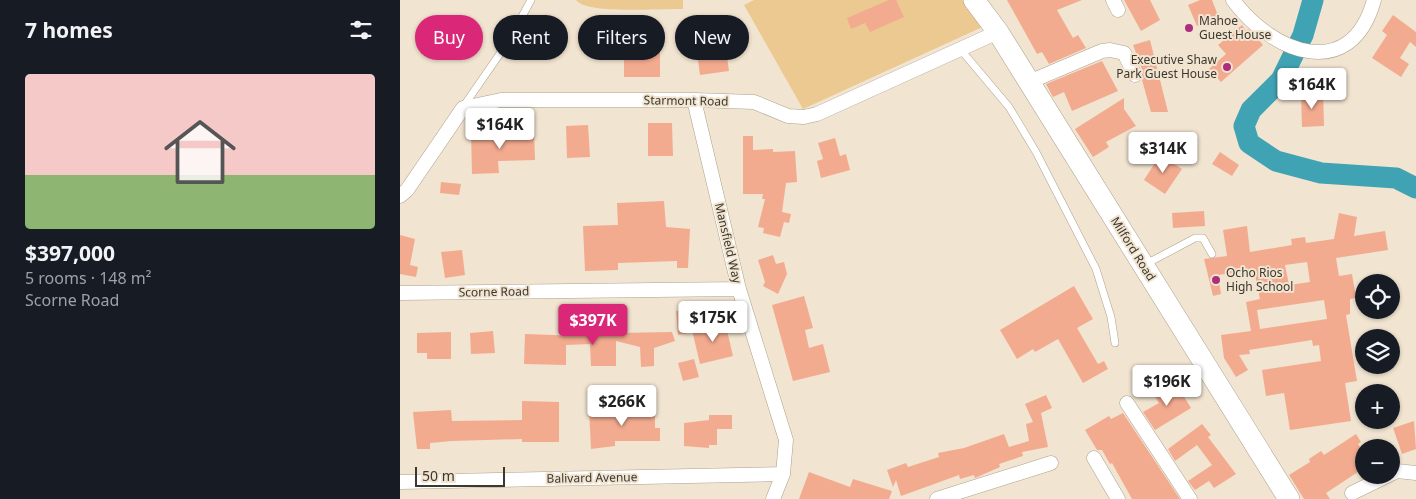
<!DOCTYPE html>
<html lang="en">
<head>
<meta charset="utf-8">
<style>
  :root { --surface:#171b24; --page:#20242c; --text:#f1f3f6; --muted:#9ea1a6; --accent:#db2777 }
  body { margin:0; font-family:"Noto Sans",sans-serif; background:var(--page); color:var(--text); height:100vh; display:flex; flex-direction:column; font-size:19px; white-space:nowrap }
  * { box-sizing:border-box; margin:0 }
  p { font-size:16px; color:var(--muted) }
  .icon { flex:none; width:28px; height:28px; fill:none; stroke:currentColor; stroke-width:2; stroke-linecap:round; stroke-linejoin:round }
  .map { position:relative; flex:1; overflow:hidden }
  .side { display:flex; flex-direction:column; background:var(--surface); width:400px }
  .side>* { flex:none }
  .top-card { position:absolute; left:15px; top:15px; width:475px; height:45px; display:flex; gap:10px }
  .buttons { position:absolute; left:955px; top:274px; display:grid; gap:10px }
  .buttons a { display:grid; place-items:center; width:45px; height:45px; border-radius:50%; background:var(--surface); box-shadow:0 1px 4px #0004; font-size:25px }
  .scale { position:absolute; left:15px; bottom:12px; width:90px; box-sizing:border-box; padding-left:5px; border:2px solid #3c372f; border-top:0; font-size:14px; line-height:18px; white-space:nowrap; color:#3c372f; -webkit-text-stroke:4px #f1e4d0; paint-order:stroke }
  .price { position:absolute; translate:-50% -42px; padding:0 11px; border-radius:5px; background:#fff; color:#222; font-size:16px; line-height:32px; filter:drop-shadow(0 1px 2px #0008) }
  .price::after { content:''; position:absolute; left:50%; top:30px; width:15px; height:11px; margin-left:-8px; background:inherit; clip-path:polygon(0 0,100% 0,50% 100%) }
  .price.active { background:var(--accent); color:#fff }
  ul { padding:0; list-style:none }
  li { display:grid; align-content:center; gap:10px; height:265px; padding:0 25px }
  li span { display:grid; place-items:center; height:155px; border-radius:5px; color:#555 }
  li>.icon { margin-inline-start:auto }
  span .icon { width:90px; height:90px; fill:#fffc; stroke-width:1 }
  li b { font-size:21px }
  h2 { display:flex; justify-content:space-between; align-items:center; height:60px; padding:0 25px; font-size:21px }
  .pill { padding:0 18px; border-radius:22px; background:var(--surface); box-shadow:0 1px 4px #0004; font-size:18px; line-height:45px }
  .pill.active { background:var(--accent); color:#fff }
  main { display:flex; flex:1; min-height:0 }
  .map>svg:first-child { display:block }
  .green { fill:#ebc991 }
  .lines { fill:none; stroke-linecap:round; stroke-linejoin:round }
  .river { stroke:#40a3b4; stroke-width:21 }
  .building { fill:#f3ab90; fill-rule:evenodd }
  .lane-casing { stroke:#aca18e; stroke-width:8 }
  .street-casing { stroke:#aca18e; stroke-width:15 }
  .primary-casing { stroke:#aca18e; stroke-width:22 }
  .lane { stroke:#fff; stroke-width:7 }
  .street { stroke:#fff; stroke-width:14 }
  .primary { stroke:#fff; stroke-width:21 }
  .poi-dot { fill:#ad2e7d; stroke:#f1e4d0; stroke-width:2 }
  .labels { text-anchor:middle; stroke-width:4; stroke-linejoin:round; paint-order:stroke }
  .poi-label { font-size:12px; fill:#3c372f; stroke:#f1e4d0; text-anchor:start }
  .street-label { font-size:12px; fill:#3c372f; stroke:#f1e4d0 }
</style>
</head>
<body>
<main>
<section class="side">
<h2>7 homes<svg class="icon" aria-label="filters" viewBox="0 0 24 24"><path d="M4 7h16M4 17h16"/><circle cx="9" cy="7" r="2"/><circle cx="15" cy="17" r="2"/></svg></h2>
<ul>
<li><span style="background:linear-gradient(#f6c9c9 65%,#8fb573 0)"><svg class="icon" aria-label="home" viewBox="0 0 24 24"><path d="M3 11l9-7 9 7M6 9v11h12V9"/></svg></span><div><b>$397,000</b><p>5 rooms · 148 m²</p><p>Scorne Road</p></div></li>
</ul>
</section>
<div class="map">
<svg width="1016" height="499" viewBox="0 0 1016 499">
  <rect width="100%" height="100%" fill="#f1e4d0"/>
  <!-- green -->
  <path class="green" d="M176 0H283V9C262 8 187 15 176 0Z
    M354 0H575L589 24 403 109 344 5Z"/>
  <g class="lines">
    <!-- river -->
    <path class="river" d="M913 0 903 35 881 80 851 110 844 126 849 143 876 161 921 173 996 178 1016 188"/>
  </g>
  <!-- building -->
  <path class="building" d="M489 0H496L504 17 470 32 465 23 451 29 447 18Z
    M607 0H682L657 10 673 38 678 35 686 48 649 64 642 52 637 54Z
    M724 0H750L760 20 741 31Z
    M800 0H812L819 18 797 26 788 5Z
    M993 15 1016 32V47L1010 42 1000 58 1009 64 1001 77 972 58 987 35 982 31Z
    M305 20 306 29 323 27 329 71 300 75 293 22Z
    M842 25 846 31 848 29 853 33 863 45 821 82 809 69 826 54 818 45Z
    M260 35V77H224V36Z
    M750 40 768 112H751L742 80 743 72 733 45Z
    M702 61 718 91 672 111 664 92 653 97 646 84Z
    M923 93 924 126 902 127 901 94Z
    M724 98V109L736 126 706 142 709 147 693 157 675 129Z
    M248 123H272L273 156H248Z
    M188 125 190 157 167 158 166 126Z
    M71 132H134L135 160 98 161 99 173 72 174Z
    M343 136H353V150L373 149V152L395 151 397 182 386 183 382 212 391 214 389 223 384 222 380 237 363 233 364 228 358 227 365 199H362L363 194H343Z
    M435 138 440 156 446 154 450 170 421 178 417 161 423 159 418 143Z
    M820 152 839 165 832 176 812 164Z
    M760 155 782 169 765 194 744 180Z
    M41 182 61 184 59 195 40 193Z
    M264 201 266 227 290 229 288 268H277V261L218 263V270L185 271 183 226 218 225 217 203Z
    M804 211 805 226 773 228 772 213Z
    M939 213 957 217 954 236 985 231 988 250 936 258 939 276 952 274 956 298 950 299V314L946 315 957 381 945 383 951 421 890 430 884 393 866 396 862 370 921 361 919 345 913 346 912 340 849 350 850 354 839 355 848 370 836 377 824 358 821 335 851 331 846 302 860 299 854 270 818 275 821 294 813 296 804 259 827 256 823 230 847 226 850 252 892 245 891 239 905 237 906 243 934 239ZM907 262 910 282 889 285 885 265ZM924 300 927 319 860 329 857 310Z
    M0 235 15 239 10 265 18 267 16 277 0 274Z
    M62 250 65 275 45 278 41 252Z
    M373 255 376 264 384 262 387 274 378 294 363 286 365 282 358 260Z
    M674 286 693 319 677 328 698 364 704 361 708 369 683 383 658 339 635 352 633 349 617 359 600 330Z
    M404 296 413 328 405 330 409 348 423 344 430 372 393 381 372 305Z
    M276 311H286L288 333 278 335Z
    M325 322 333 356 300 364 292 330Z
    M181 325H216V333L272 332 275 341 254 348V366L241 367 240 347 216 341V366H191L190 344 166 345V365L124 364 125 334 181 336Z
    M93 331 95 353 71 354 70 333Z
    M51 332V359H27V353H17V333Z
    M294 359 299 377 283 381 278 363Z
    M763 387 767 393 778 387 791 408 755 430 743 412 759 403 753 394Z
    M646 395 652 408 641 413 648 447 622 452 623 456 599 464 600 467 575 478 574 475 560 479 559 475 501 496 496 480 493 487 487 470 506 463 508 467 539 457 538 453 564 448 604 434 609 447 629 441 626 424 633 422 625 404Z
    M122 401 159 402V442H122V439L52 441 30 443V449H17L13 412 51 410 52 421 122 420Z
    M231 409H255V428H260V441H215V446L191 449 189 410Z
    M723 413 780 499H732L712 463 710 464 702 450H697L685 430 709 416 711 419Z
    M309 415H332V429H317V445H309V448L284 446V423L309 420Z
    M1014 421 1016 449 1002 454 993 428Z
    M802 424 811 435 808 437 836 474 814 488 809 481 795 490 788 481 812 465 797 445 775 461 768 449Z
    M956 434 961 442 958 444 964 453V468L926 493 930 499H904L889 475 910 462 909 459 921 451 924 455Z
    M409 472 450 487 453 479 492 491 489 499H399Z"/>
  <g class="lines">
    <defs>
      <path id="lane" d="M561 50 609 107 636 152 696 269 711 317 715 343
        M63 107 108 42 131 0
        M746 264 795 238H803L812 254"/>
      <path id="street" d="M713 0 718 10
        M833 0C872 53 951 84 974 0
        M629 82 702 51 710 50 724 53 735 75
        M294 100 339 289 386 440 383 474 373 499
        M0 196 7 190 63 108 101 100H294L354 102 388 116 404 117 417 114 598 32
        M0 293 339 289
        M727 403 790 499
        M694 458 718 499
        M991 474 997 471 1016 473
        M0 482 383 474
        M952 493 989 475
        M537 499 651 463"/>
      <path id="primary" d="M574 0 598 32 889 499"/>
    </defs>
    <!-- lane casing -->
    <use href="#lane" class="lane-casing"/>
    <!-- street casing -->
    <use href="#street" class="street-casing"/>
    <!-- primary casing -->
    <use href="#primary" class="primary-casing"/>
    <!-- lane -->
    <use href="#lane" class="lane"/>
    <!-- street -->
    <use href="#street" class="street"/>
    <!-- primary -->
    <use href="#primary" class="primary"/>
  </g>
  <!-- markers -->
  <g class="poi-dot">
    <circle cx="789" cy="28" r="5"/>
    <circle cx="827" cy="67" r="5"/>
    <circle cx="816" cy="280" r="5"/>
  </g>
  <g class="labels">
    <!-- poi labels -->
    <g class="poi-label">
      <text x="799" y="25">Mahoe<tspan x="799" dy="14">Guest House</tspan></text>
      <text x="817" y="64" text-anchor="end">Executive Shaw<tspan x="817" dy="14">Park Guest House</tspan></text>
      <text x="826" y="277">Ocho Rios<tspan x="826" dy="14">High School</tspan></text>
    </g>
    <!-- street labels -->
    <g class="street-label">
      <text transform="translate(286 101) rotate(1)" y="4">Starmont Road</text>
      <text transform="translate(328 243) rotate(77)" y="4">Mansfield Way</text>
      <text transform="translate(733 249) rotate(58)" y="4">Milford Road</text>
      <text transform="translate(94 292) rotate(-1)" y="4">Scorne Road</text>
      <text transform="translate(192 478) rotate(-1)" y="4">Balivard Avenue</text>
    </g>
  </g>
</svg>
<div class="buttons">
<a><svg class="icon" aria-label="locate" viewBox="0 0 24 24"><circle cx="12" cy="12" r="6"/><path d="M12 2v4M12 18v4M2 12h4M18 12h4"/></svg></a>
<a><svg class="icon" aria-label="layers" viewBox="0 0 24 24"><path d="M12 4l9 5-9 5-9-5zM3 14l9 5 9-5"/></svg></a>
<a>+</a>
<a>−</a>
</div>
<div class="scale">50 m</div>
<b class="price" style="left:912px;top:110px">$164K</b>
<b class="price" style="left:100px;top:150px">$164K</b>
<b class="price" style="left:763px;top:174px">$314K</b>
<b class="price" style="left:313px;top:343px">$175K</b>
<b class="price active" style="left:193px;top:346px">$397K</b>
<b class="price" style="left:767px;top:407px">$196K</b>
<b class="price" style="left:222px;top:427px">$266K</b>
<div class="top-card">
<a class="pill active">Buy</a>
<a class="pill">Rent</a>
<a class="pill">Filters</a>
<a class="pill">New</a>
</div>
</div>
</main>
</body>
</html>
